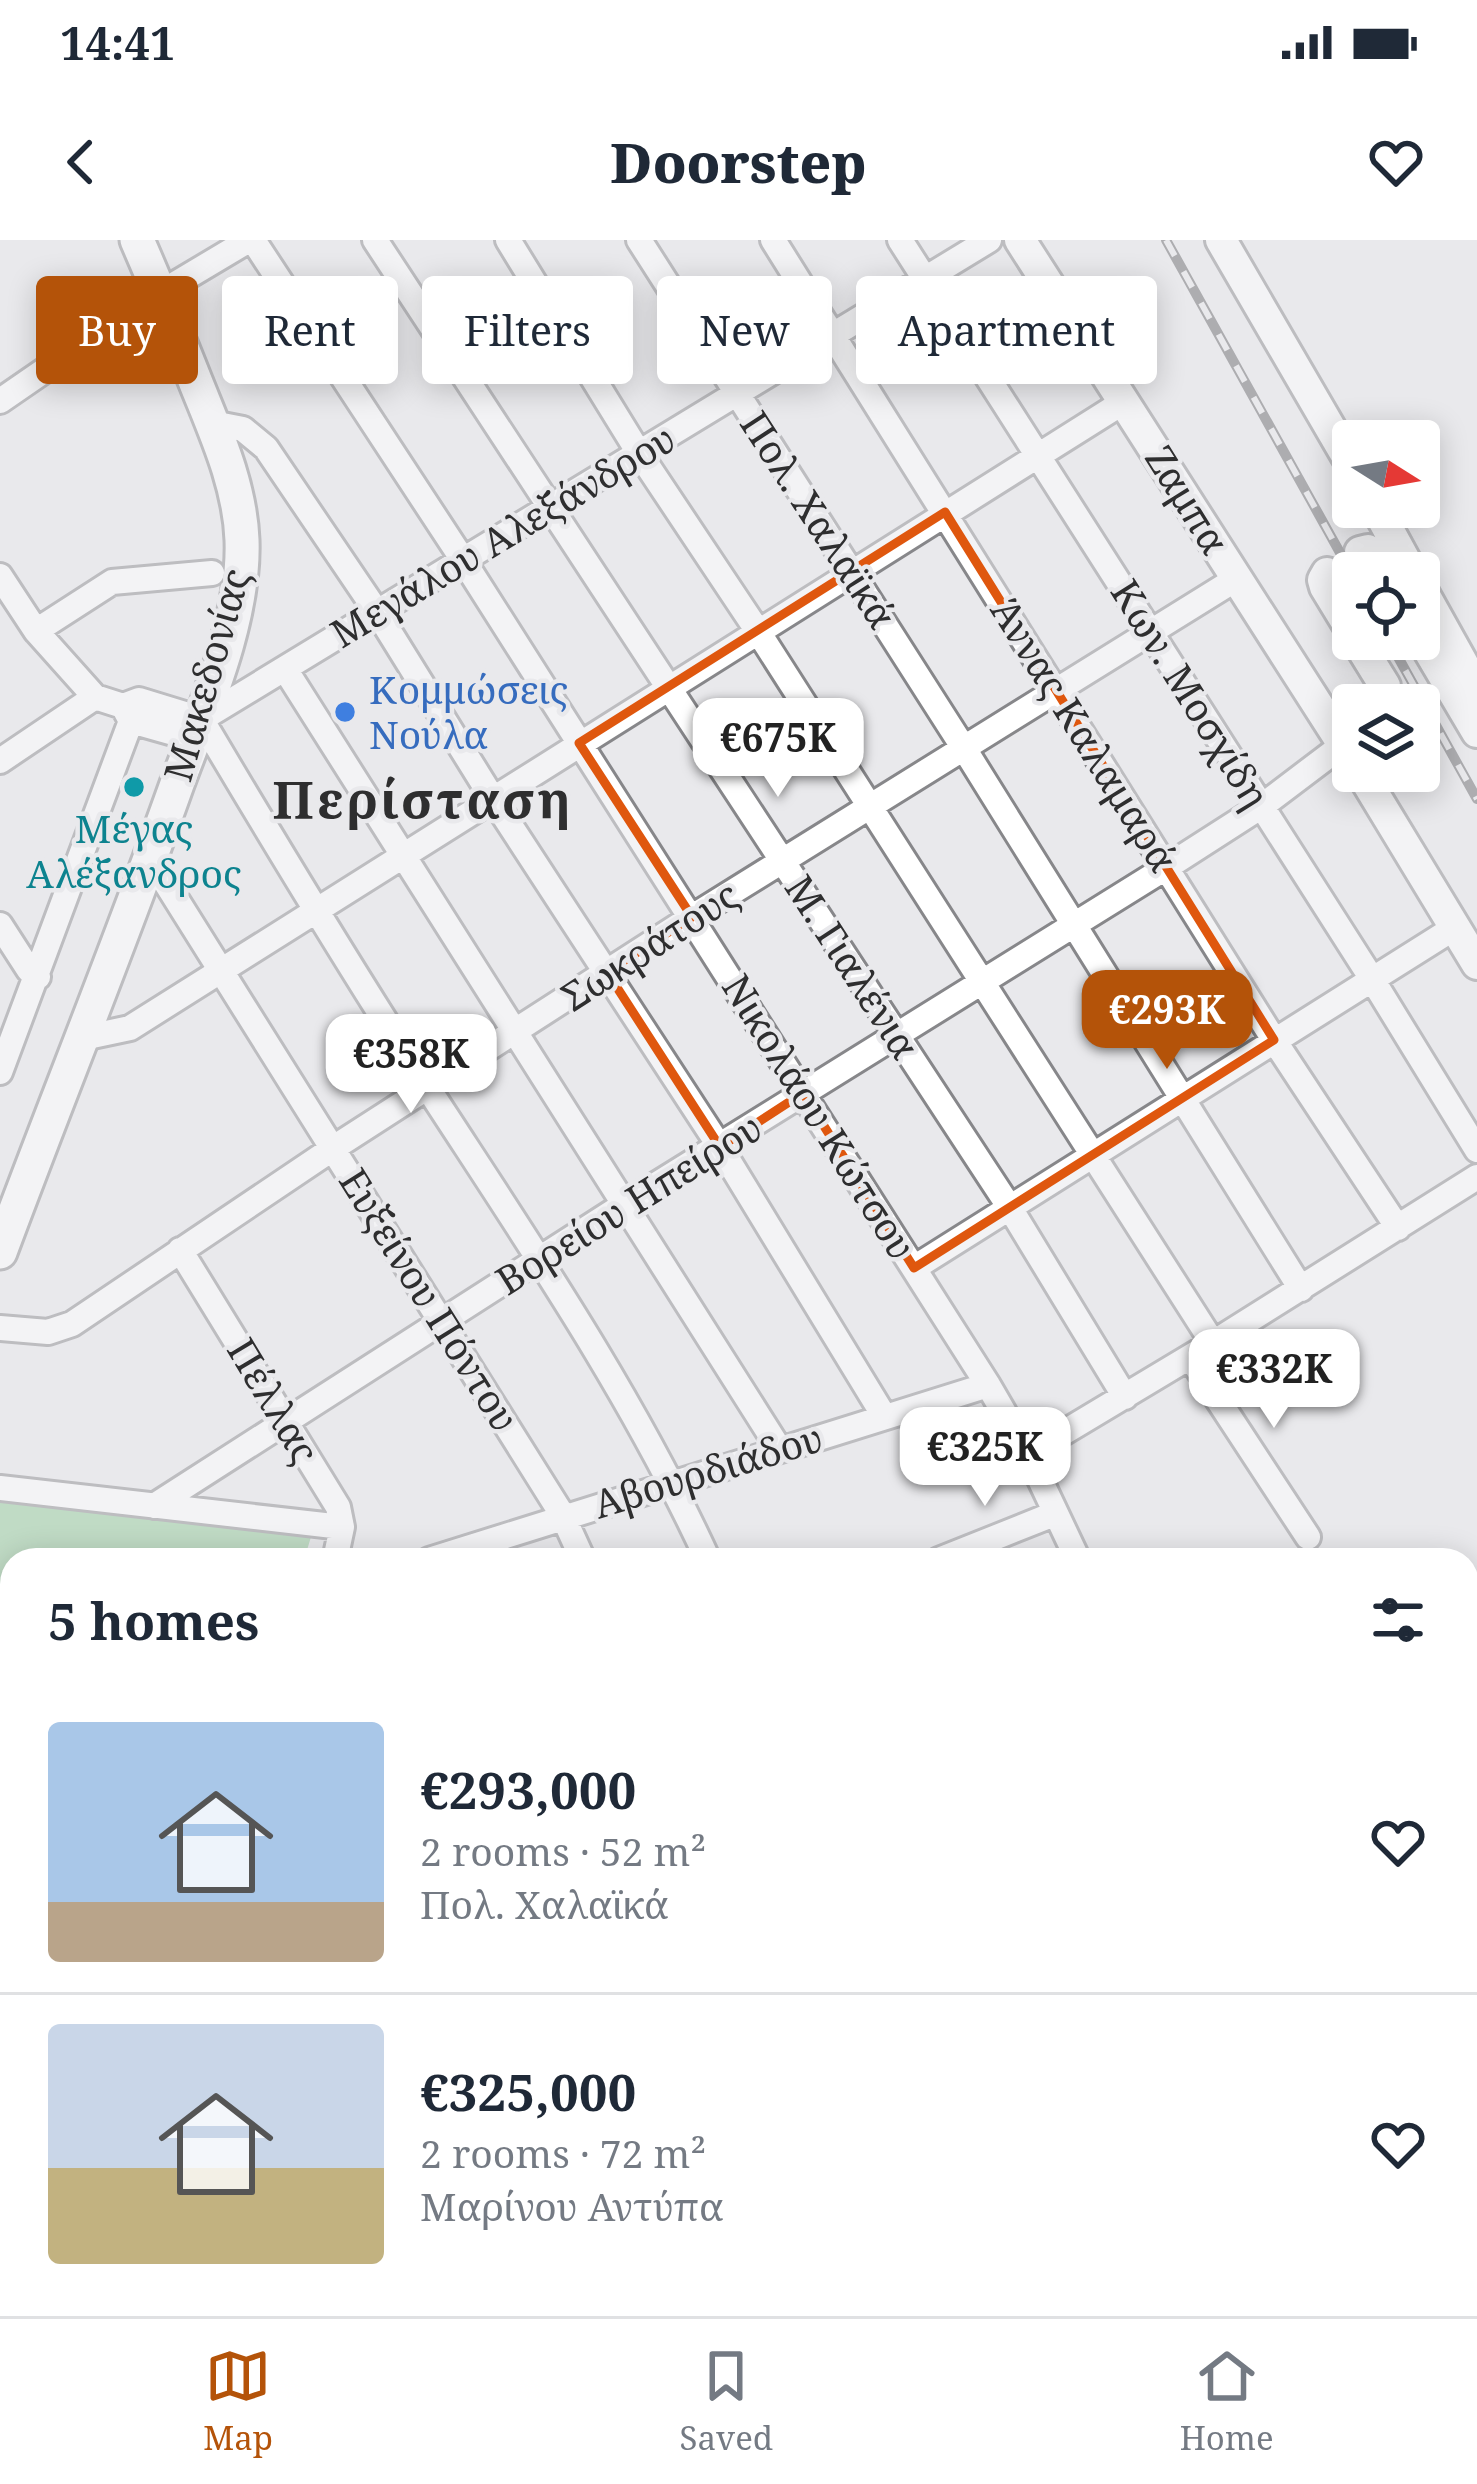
<!DOCTYPE html>
<html lang="en">
<head>
<meta charset="utf-8">
<style>
  :root { --surface:#fff; --page:#f6f6f7; --text:#1f2937; --muted:#747a83; --line:#e0e1e3; --accent:#b45309 }
  body { margin:0; font-family:"Noto Serif",serif; background:var(--page); color:var(--text); height:100vh; display:flex; flex-direction:column; font-size:45px; white-space:nowrap }
  * { box-sizing:border-box; margin:0 }
  p { font-size:39px; color:var(--muted) }
  .icon { flex:none; width:66px; height:66px; fill:none; stroke:currentColor; stroke-width:2; stroke-linecap:round; stroke-linejoin:round }
  .map { position:relative; flex:1; overflow:hidden }
  .sheet { position:absolute; left:0px; top:1308px; width:1479px; height:768px; display:flex; flex-direction:column; background:var(--surface); border-radius:36px 36px 0 0; box-shadow:0 6px 30px #0003 }
  .sheet>* { flex:none }
  .hud { position:absolute; left:36px; top:36px; width:1407px; height:108px; display:flex; gap:24px }
  .needle { width:78px; rotate:101deg }
  .fabs { position:absolute; left:1332px; top:180px; display:grid; gap:24px }
  .fabs a { display:grid; place-items:center; width:108px; height:108px; border-radius:12px; background:var(--surface); box-shadow:0 6px 30px #0003; font-size:60px }
  .price { position:absolute; translate:-50% -102px; padding:0 27px; border-radius:24px; background:#fff; color:#222; font-size:39px; line-height:78px; filter:drop-shadow(0 3px 6px #0008) }
  .price::after { content:''; position:absolute; left:50%; top:72px; width:36px; height:27px; margin-left:-18px; background:inherit; clip-path:polygon(0 0,100% 0,50% 100%) }
  .price.active { background:var(--accent); color:#fff }
  ul { padding:0; list-style:none }
  li { display:flex; align-items:center; gap:36px; height:300px; padding:0 48px }
  li+li { border-top:3px solid var(--line) }
  li span { display:grid; place-items:center; flex:none; width:336px; height:240px; border-radius:12px; color:#555 }
  li>.icon { margin-inline-start:auto }
  span .icon { width:144px; height:144px; fill:#fffc; stroke-width:1 }
  li b { font-size:51px }
  h2 { display:flex; justify-content:space-between; align-items:center; height:144px; padding:0 48px; font-size:51px }
  .pill { padding:0 42px; border-radius:12px; background:var(--surface); box-shadow:0 6px 30px #0003; font-size:42px; line-height:108px }
  .pill.active { background:var(--accent); color:#fff }
  .status { display:flex; justify-content:space-between; align-items:center; height:84px; padding:0 60px; background:var(--surface); direction:ltr }
  .status svg { height:33px; fill:currentColor }
  header { display:flex; justify-content:space-between; align-items:center; height:156px; padding:0 48px; background:var(--surface); font-size:54px; font-weight:800 }
  .dock { display:flex; justify-content:space-around; align-items:center; height:168px; border-top:3px solid var(--line); background:var(--surface); font-size:33px; color:var(--muted) }
  .dock a { display:grid; justify-items:center; gap:6px }
  .dock .active { color:var(--accent) }
  .map>svg:first-child { display:block }
  .green { fill:#8ec996 }
  .lines { fill:none; stroke-linecap:round; stroke-linejoin:round }
  .minor-casing { stroke:#87878a; stroke-width:30 }
  .tertiary-casing { stroke:#87878a; stroke-width:36 }
  .secondary-casing { stroke:#87878a; stroke-width:39 }
  .minor { stroke:#fff; stroke-width:24 }
  .tertiary { stroke:#fff; stroke-width:30 }
  .secondary { stroke:#fff; stroke-width:33 }
  .rail-casing { stroke:#646466; stroke-width:10 }
  .rail { stroke:#e9e9ec; stroke-width:6; stroke-dasharray:18; stroke-linecap:butt }
  .marked { fill:none; stroke:#df570e; stroke-width:9; stroke-linejoin:round }
  .shop-dot { fill:#3f7fe0; stroke:#e9e9ec; stroke-width:4.5 }
  .culture-dot { fill:#0f9aa8; stroke:#e9e9ec; stroke-width:4.5 }
  .labels { text-anchor:middle; stroke-width:9; stroke-linejoin:round; paint-order:stroke }
  .street-label { font-size:39px; fill:#2e2e2f; stroke:#e9e9ec }
  .shop-label { font-size:39px; fill:#366cbe; stroke:#e9e9ec; text-anchor:start }
  .culture-label { font-size:39px; fill:#0d838f; stroke:#e9e9ec }
  .district-label { font-size:51px; font-weight:bold; letter-spacing:3px; fill:#2e2e2f; stroke:#e9e9ec }
</style>
</head>
<body>
<div class="status"><b>14:41</b><svg viewBox="0 0 49 12"><path d="M0 12V9h3v3zM5 12V6h3v6zM10 12V3h3v9zM15 12V0h3v12zM26 1h20v11H26zM47 4h2v5h-2z"/></svg></div>
<header><svg class="icon" aria-label="back" viewBox="0 0 24 24"><path d="M15 5l-7 7 7 7"/></svg>Doorstep<svg class="icon" aria-label="heart" viewBox="0 0 24 24"><path d="M12 20l-8-8c-3-5 5-10 8-4 3-6 11-1 8 4z"/></svg></header>
<div class="map">
<svg width="1477" height="2076" viewBox="0 0 1477 2076">
  <rect width="100%" height="100%" fill="#e9e9ec"/>
  <!-- green -->
  <path class="green" d="M0 1257 314 1287 304 1320H12V1493L0 1489Z"/>
  <g class="lines">
    <defs>
      <path id="minor" d="M253 0 463 320 988 1145 1028 1214 1078 1320
        M375 0 1010 968 1125 1157
        M508 0 639 213 757 390 1213 1103
        M639 0 965 510 1301 1049
        M773 0 1274 800 1398 988
        M900 0 1372 739 1477 910
        M0 161 135 68 249 0
        M212 183 243 189 266 208 377 372 493 559 720 907 884 1176
        M0 336 36 391 95 457 123 466 139 460 201 479
        M36 391 112 342 212 333
        M285 429 780 1210
        M123 466 131 481 177 494 989 0
        M201 479C277 607 354 734 435 859 532 1008 634 1158 708 1320
        M0 521 95 457
        M148 626 161 635 563 1276 583 1320
        M0 685 29 730 38 737
        M78 799 130 788 1125 161
        M0 832 131 481
        M180 1010 338 1267 342 1287 335 1320
        M914 1028 1454 688
        M0 1088 48 1092 72 1084 335 907 692 677 1236 339
        M1190 1117 1308 1297
        M1028 1214 1213 1103 1477 937
        M0 1248 342 1287
        M154 1266 625 964 1167 627 1262 566 1344 504
        M429 1320 988 1145
        M939 1320 1054 1274
        M0 1581 12 1540
        M0 1710 12 1715
        M1467 1961 1477 1972
        M430 2064 434 2076
        M582 2064 588 2076"/>
      <path id="tertiary" d="M1020 0 1353 520
        M1221 0 1353 227
        M1376 267 1412 333
        M1360 312 1368 310 1385 333
        M1327 333 1323 340 1325 347 1353 393
        M1419 345 1477 449
        M1419 394 1477 492
        M1356 399 1385 446V465
        M1360 531 1477 724"/>
      <path id="secondary" d="M0 1012C58 856 121 702 177 544 204 471 245 379 242 300 240 245 216 193 196 143 177 95 158 48 137 0"/>
    </defs>
    <!-- minor casing -->
    <use href="#minor" class="minor-casing"/>
    <!-- tertiary casing -->
    <use href="#tertiary" class="tertiary-casing"/>
    <!-- secondary casing -->
    <use href="#secondary" class="secondary-casing"/>
    <!-- minor -->
    <use href="#minor" class="minor"/>
    <!-- tertiary -->
    <use href="#tertiary" class="tertiary"/>
    <!-- secondary -->
    <use href="#secondary" class="secondary"/>
    <defs>
      <path id="rail" d="M1166 0 1353 336
        M1388 399 1477 559"/>
    </defs>
    <!-- rail casing -->
    <use href="#rail" class="rail-casing"/>
    <!-- rail -->
    <use href="#rail" class="rail"/>
  </g>
  <!-- marked area -->
  <path d="M0 0H1477V2076H0ZM945 272 1274 800 914 1028 803 853 720 907 607 732 692 677 579 503Z" fill="#e9e9ec" fill-opacity=".55" fill-rule="evenodd"/>
  <path class="marked" d="M945 272 1274 800 914 1028 803 853 720 907 607 732 692 677 579 503Z"/>
  <!-- markers -->
  <circle class="shop-dot" cx="345" cy="472" r="12"/>
  <circle class="culture-dot" cx="134" cy="547" r="12"/>
  <g class="labels">
    <!-- street labels -->
    <g class="street-label">
      <text transform="translate(1187 260) rotate(58)" y="14">Ζαμπα</text>
      <text transform="translate(818 280) rotate(57)" y="14">Πολ. Χαλαϊκά</text>
      <text transform="translate(503 296) rotate(-31)" y="14">Μεγάλου Αλεξάνδρου</text>
      <text transform="translate(207 435) rotate(-74)" y="14">Μακεδονίας</text>
      <text transform="translate(1190 454) rotate(58)" y="14">Κων. Μοσχίδη</text>
      <text transform="translate(1084 495) rotate(58)" y="14">Άννας Καλαμαρά</text>
      <text transform="translate(650 706) rotate(-33)" y="14">Σωκράτους</text>
      <text transform="translate(852 727) rotate(57)" y="14">Μ. Γιαλένια</text>
      <text transform="translate(819 877) rotate(58)" y="14">Νικολάου Κώτσου</text>
      <text transform="translate(629 964) rotate(-32)" y="14">Βορείου Ηπείρου</text>
      <text transform="translate(429 1060) rotate(58)" y="14">Ευξείνου Πόντου</text>
      <text transform="translate(273 1161) rotate(59)" y="14">Πέλλας</text>
      <text transform="translate(708 1231) rotate(-17)" y="14">Αβουρδιάδου</text>
    </g>
    <!-- shop labels -->
    <g class="shop-label">
      <text x="369" y="464">Κομμώσεις<tspan x="369" dy="45">Νούλα</tspan></text>
    </g>
    <!-- culture labels -->
    <g class="culture-label">
      <text x="134" y="603">Μέγας<tspan x="134" dy="45">Αλέξανδρος</tspan></text>
    </g>
    <!-- district labels -->
    <g class="district-label">
      <text x="423" y="578">Περίσταση</text>
    </g>
  </g>
</svg>
<div class="fabs">
<a><svg class="needle" viewBox="-14 -14 28 28"><path d="M0-13l5 13h-10z" fill="#e53935"/><path d="M0 13l5-13h-10z" fill="#747a83"/></svg></a>
<a><svg class="icon" aria-label="locate" viewBox="0 0 24 24"><circle cx="12" cy="12" r="6"/><path d="M12 2v4M12 18v4M2 12h4M18 12h4"/></svg></a>
<a><svg class="icon" aria-label="layers" viewBox="0 0 24 24"><path d="M12 4l9 5-9 5-9-5zM3 14l9 5 9-5"/></svg></a>
</div>
<b class="price" style="left:778px;top:560px">€675K</b>
<b class="price active" style="left:1167px;top:832px">€293K</b>
<b class="price" style="left:411px;top:876px">€358K</b>
<b class="price" style="left:1274px;top:1191px">€332K</b>
<b class="price" style="left:985px;top:1269px">€325K</b>
<div class="hud">
<a class="pill active">Buy</a>
<a class="pill">Rent</a>
<a class="pill">Filters</a>
<a class="pill">New</a>
<a class="pill">Apartment</a>
</div>
<section class="sheet">
<h2>5 homes<svg class="icon" aria-label="filters" viewBox="0 0 24 24"><path d="M4 7h16M4 17h16"/><circle cx="9" cy="7" r="2"/><circle cx="15" cy="17" r="2"/></svg></h2>
<ul>
<li><span style="background:linear-gradient(#a9c7e8 75%,#b9a48a 0)"><svg class="icon" aria-label="home" viewBox="0 0 24 24"><path d="M3 11l9-7 9 7M6 9v11h12V9"/></svg></span><div><b>€293,000</b><p>2 rooms · 52 m²</p><p>Πολ. Χαλαϊκά</p></div><svg class="icon" aria-label="heart" viewBox="0 0 24 24"><path d="M12 20l-8-8c-3-5 5-10 8-4 3-6 11-1 8 4z"/></svg></li>
<li><span style="background:linear-gradient(#c9d6e8 60%,#c2b280 0)"><svg class="icon" aria-label="home" viewBox="0 0 24 24"><path d="M3 11l9-7 9 7M6 9v11h12V9"/></svg></span><div><b>€325,000</b><p>2 rooms · 72 m²</p><p>Μαρίνου Αντύπα</p></div><svg class="icon" aria-label="heart" viewBox="0 0 24 24"><path d="M12 20l-8-8c-3-5 5-10 8-4 3-6 11-1 8 4z"/></svg></li>
</ul>
</section>
</div>
<nav class="dock">
<a class="active"><svg class="icon" aria-label="map" viewBox="0 0 24 24"><path d="M3 6l6-2 6 2 6-2v14l-6 2-6-2-6 2zM9 4v14M15 6v14"/></svg>Map</a>
<a><svg class="icon" aria-label="saved" viewBox="0 0 24 24"><path d="M7 4h10v16l-5-4-5 4z"/></svg>Saved</a>
<a><svg class="icon" aria-label="home" viewBox="0 0 24 24"><path d="M3 11l9-7 9 7M6 9v11h12V9"/></svg>Home</a>
</nav>
</body>
</html>
